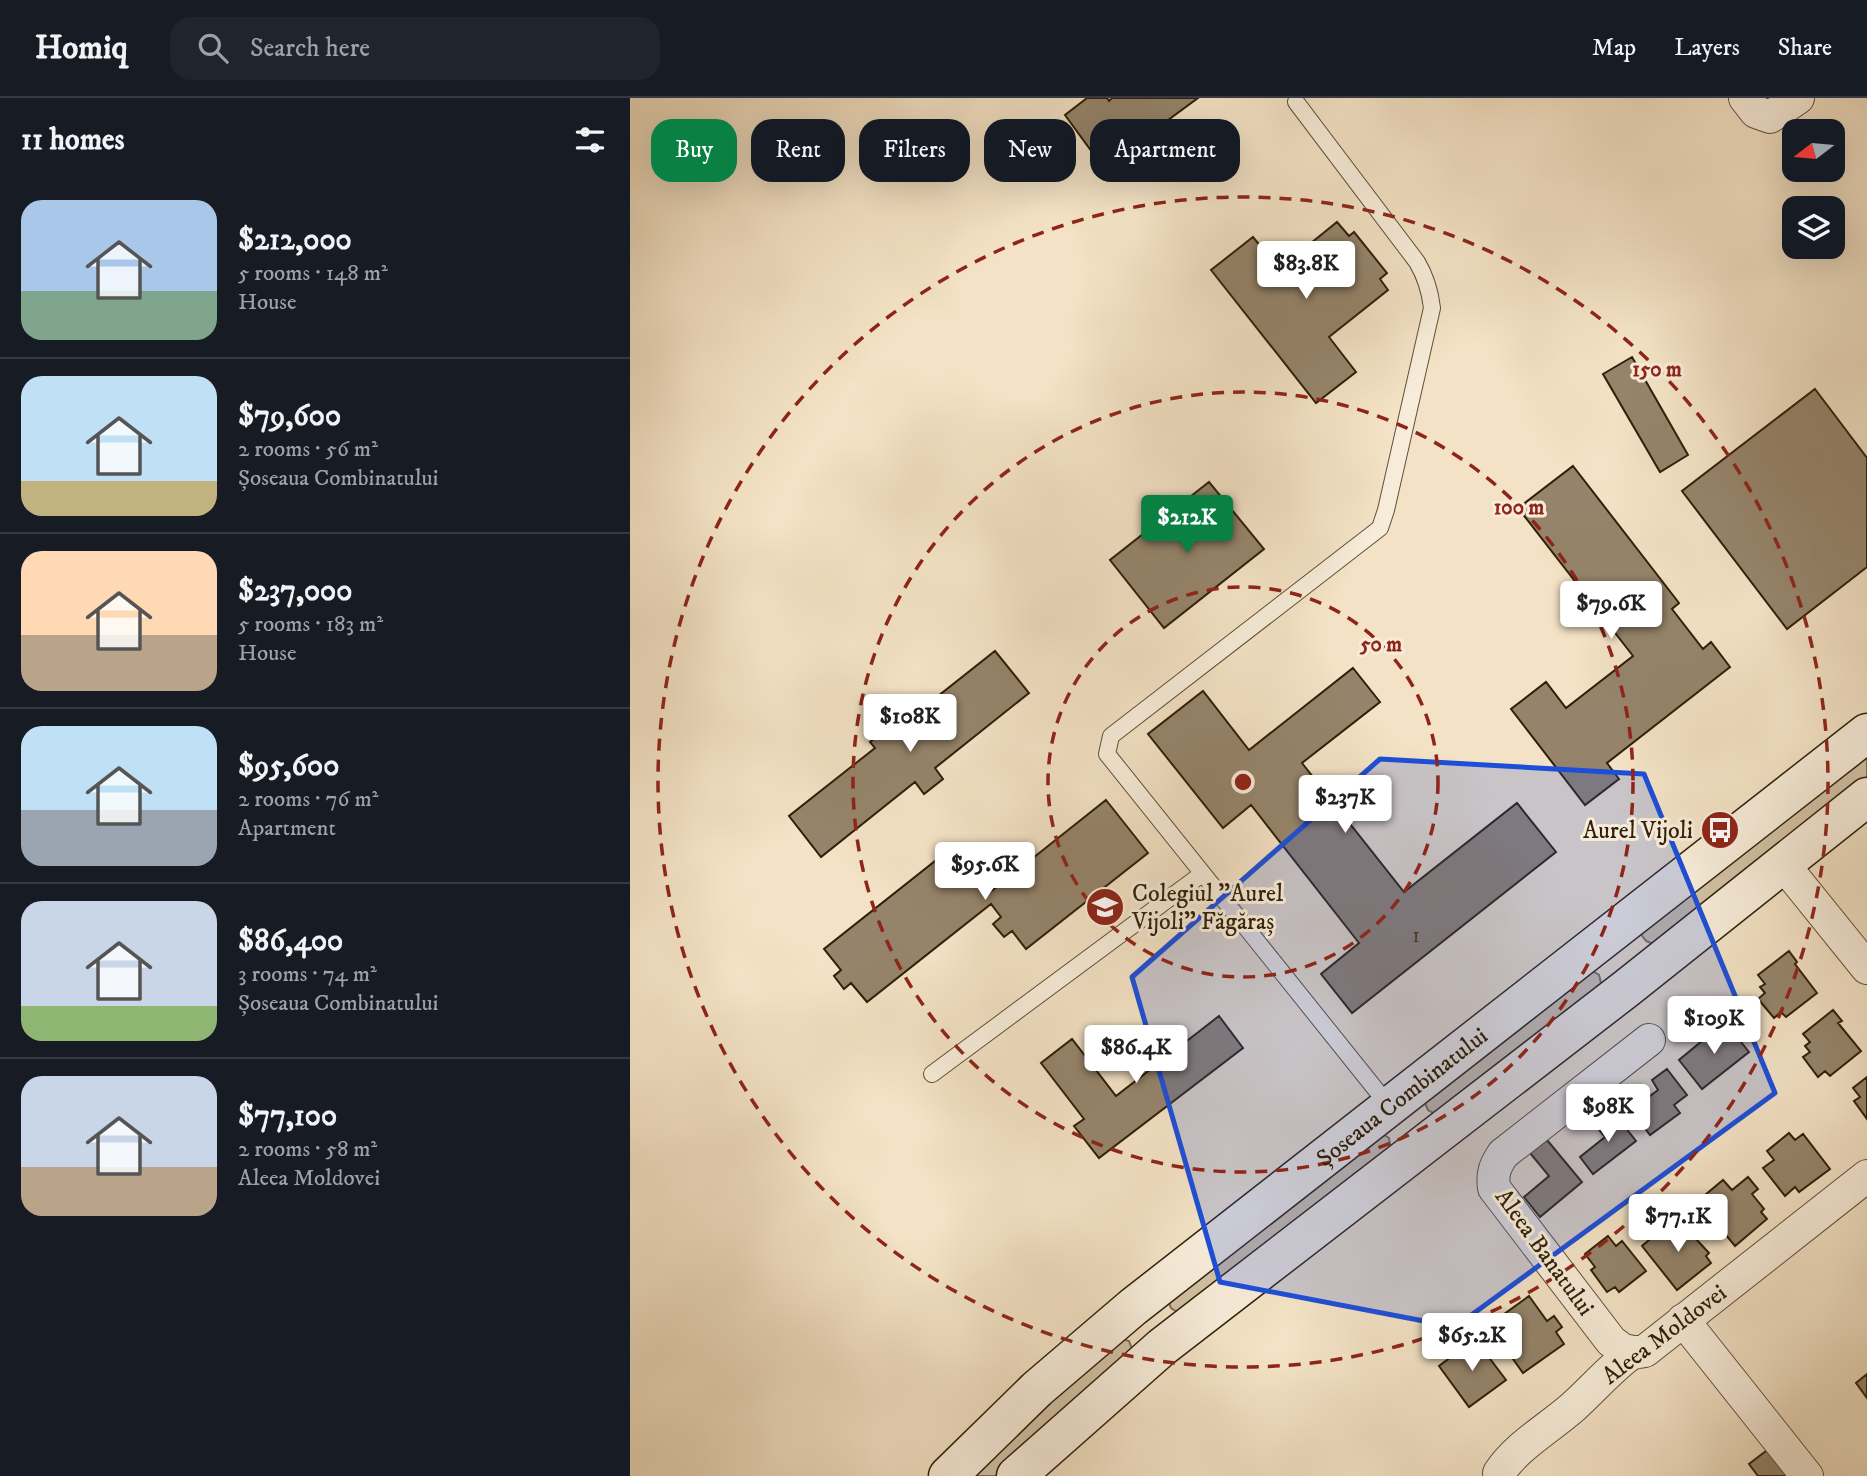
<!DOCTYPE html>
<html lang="en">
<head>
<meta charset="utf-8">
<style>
  :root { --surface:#171b24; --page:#20242c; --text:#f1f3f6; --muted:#9ea1a6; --line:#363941; --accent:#0b8043 }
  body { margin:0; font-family:"IM FELL DW Pica",serif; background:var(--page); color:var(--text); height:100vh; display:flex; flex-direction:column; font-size:26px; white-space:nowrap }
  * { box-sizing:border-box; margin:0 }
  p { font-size:23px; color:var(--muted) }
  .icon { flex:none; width:38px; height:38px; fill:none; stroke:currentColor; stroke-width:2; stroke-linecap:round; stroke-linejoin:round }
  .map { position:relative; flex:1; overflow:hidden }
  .sheet { display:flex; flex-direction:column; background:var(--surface); width:630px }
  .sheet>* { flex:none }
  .hud { position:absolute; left:21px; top:21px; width:665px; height:63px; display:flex; gap:14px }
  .needle { width:46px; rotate:254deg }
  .fabs { position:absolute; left:1152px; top:21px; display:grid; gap:14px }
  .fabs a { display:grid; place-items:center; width:63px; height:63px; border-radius:14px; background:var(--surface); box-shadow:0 7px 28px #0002; font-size:35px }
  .price { position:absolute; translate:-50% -60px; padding:0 16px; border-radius:7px; background:#fff; color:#222; font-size:23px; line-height:46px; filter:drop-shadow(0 2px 4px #0008) }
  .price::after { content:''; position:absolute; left:50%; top:42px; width:21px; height:16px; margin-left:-10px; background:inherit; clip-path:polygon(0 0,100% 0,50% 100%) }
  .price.selected { background:var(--accent); color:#fff }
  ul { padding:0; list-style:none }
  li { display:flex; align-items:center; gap:21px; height:175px; padding:0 21px }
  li+li { border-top:2px solid var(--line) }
  li span { display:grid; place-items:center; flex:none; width:196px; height:140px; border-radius:21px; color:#555 }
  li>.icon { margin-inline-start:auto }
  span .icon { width:84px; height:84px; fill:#fffc; stroke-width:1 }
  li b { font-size:30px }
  h2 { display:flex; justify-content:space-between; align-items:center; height:84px; padding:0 21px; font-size:30px }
  .tag { padding:0 24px; border-radius:21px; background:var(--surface); box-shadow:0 7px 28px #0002; font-size:24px; line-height:63px }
  .tag.selected { background:var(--accent); color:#fff }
  header { display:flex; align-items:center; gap:42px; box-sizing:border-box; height:98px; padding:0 35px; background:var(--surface); border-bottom:2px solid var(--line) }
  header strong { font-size:33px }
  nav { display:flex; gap:38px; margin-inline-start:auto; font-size:24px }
  .search { width:490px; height:63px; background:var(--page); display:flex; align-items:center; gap:18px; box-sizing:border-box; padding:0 24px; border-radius:21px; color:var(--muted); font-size:26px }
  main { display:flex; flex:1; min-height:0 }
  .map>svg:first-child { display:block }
  .green { fill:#d2c1a5; stroke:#807057; stroke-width:2 }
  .building { fill:#95846b; stroke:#2f1f09; stroke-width:2 }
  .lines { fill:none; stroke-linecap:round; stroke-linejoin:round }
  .service-casing { stroke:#605038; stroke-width:18 }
  .minor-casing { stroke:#605038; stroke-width:34 }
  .secondary-casing { stroke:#2f1f09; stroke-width:41 }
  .service { stroke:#f7ecd9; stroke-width:16 }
  .minor { stroke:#f7ecd9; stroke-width:32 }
  .secondary { stroke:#f7ecd9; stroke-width:38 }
  .marked { fill:#1d4ed8; fill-opacity:0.2; stroke:#1d4ed8; stroke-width:5; stroke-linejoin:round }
  .ring { fill:none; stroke:#8f2418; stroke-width:3.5; stroke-dasharray:12 9 }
  .labels { text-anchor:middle; stroke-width:6; stroke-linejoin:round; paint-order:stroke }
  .number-label { font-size:21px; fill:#483822 }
  .poi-label { font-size:24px; fill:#2f1f09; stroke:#f7ecd9; text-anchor:end }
  .street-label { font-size:24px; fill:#2f1f09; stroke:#f7ecd9 }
  .centre { fill:#8f2418; stroke:#f7ecd9; stroke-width:3.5 }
  .ring-label { font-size:21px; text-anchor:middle; font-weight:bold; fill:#8f2418; stroke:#f7ecd9; stroke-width:6; stroke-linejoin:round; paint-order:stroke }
</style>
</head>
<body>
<header>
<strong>Homiq</strong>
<div class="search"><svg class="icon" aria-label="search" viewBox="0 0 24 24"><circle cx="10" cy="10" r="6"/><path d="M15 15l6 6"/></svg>Search here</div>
<nav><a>Map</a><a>Layers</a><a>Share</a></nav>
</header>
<main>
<section class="sheet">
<h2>11 homes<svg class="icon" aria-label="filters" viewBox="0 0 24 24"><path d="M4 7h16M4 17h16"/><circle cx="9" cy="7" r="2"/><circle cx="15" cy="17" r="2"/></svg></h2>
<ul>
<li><span style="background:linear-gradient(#a9c7e8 65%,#7fa58c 0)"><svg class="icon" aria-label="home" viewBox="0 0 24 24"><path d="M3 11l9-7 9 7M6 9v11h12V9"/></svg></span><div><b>$212,000</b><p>5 rooms · 148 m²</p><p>House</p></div></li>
<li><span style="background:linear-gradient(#bfe0f5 75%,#c2b280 0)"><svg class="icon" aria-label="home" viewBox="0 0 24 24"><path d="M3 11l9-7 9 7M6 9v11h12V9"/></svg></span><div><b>$79,600</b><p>2 rooms · 56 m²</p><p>Șoseaua Combinatului</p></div></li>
<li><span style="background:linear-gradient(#ffd9b3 60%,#b9a48a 0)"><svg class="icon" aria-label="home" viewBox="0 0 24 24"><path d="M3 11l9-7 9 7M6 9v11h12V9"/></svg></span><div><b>$237,000</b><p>5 rooms · 183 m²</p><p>House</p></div></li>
<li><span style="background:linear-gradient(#bfe0f5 60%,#9aa5b1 0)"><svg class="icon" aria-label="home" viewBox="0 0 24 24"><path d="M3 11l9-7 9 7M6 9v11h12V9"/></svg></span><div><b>$95,600</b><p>2 rooms · 76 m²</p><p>Apartment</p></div></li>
<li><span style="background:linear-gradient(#c9d6e8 75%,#8fb573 0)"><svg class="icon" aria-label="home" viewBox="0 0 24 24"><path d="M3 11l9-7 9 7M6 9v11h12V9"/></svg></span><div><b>$86,400</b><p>3 rooms · 74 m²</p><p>Șoseaua Combinatului</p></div></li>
<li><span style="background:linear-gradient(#c9d6e8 65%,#b9a48a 0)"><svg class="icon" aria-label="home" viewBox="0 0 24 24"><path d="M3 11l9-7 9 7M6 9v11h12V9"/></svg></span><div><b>$77,100</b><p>2 rooms · 58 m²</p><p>Aleea Moldovei</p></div></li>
</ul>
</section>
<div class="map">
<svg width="1237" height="1378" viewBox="0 0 1237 1378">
  <rect width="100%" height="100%" fill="#f3e2c5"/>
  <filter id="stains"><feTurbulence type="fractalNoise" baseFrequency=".00286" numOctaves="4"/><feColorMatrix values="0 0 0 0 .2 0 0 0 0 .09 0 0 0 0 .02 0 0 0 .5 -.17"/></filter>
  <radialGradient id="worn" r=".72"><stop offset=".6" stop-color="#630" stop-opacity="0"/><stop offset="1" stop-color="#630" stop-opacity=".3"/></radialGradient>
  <!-- green -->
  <path class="green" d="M1237 653V685L1025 847 1016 843 1010 835Z
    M961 872 969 877 972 889 807 1017 798 1012 794 1003Z
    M751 1035 759 1040 761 1052 550 1216 541 1210 538 1202Z
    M492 1241 499 1243 502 1251 371 1378H336Z"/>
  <!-- building -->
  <path class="building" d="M457 0H477L479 3 482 0H568L511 42 518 52 481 80 435 17Z
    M707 124 719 138 724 134 757 175 750 181 758 192 699 239 726 274 686 305 581 172 623 139 649 171Z
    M1002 259 1058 357 1030 374 973 276Z
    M1185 291 1237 360V469L1157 531 1052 393Z
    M943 368 1049 505 1042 511 1073 551 1081 544 1100 569 977 665 989 681 955 707 881 611 916 584 936 610 1003 558 888 410Z
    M579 384 634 451 534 530 480 462Z
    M365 553 399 595 305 670 313 681 294 696 285 684 191 759 159 718 245 650 240 644 276 616 279 621Z
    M723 570 750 604 672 665 774 794 887 705 926 754 722 915 691 876 729 845 621 707 593 730 518 636 573 593 619 652Z
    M476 702 518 755 396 851 382 833 374 839 363 826 371 819 361 806 237 904 221 885 214 891 204 878 211 872 194 851 319 752 355 798Z
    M1159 853 1167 864 1165 866 1187 895 1156 919 1151 914 1144 920 1128 901 1135 895 1130 889 1135 886 1128 877Z
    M1203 912 1212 923 1208 925 1231 953 1200 978 1195 973 1188 979 1173 959 1180 954 1175 948 1180 944 1173 936Z
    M589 918 613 950 469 1060 444 1028 454 1021 411 965 442 941 486 998Z
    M1095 924 1119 954 1072 991 1049 962Z
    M1037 971 1057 997 1044 1007 1050 1015 1020 1037 1001 1012 1028 992 1022 982Z
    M1237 979V1021L1224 1003 1230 999 1223 990Z
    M984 1015 1006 1043 963 1076 950 1059 975 1039 966 1028Z
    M1159 1035 1165 1042 1173 1036 1200 1071 1169 1094 1165 1089 1155 1098 1133 1070 1144 1062 1137 1053Z
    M917 1042 952 1084 910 1119 894 1099 919 1078 900 1055Z
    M1118 1079 1128 1091 1122 1096 1134 1111 1131 1114 1137 1121 1105 1148 1068 1103 1093 1082 1102 1092Z
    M1062 1123 1072 1135 1066 1141 1079 1155 1076 1158 1081 1165 1047 1192 1012 1148 1038 1126 1047 1136Z
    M978 1138 986 1148 992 1143 1016 1173 989 1194 985 1189 977 1194 961 1172 965 1169 955 1156Z
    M899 1198 917 1223 924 1218 932 1229 926 1234 934 1246 893 1275 859 1227Z
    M845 1241 876 1282 839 1309 809 1268Z
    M1237 1276V1300L1226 1285Z
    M1140 1350 1162 1378H1128L1119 1366Z"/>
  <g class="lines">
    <defs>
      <path id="service" d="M666 4 787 164C796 179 800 193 802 210L756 412 750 430 481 638 477 656 759 1008
        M302 976 572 776"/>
      <path id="minor" d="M1115 0 1126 14 1140 19 1168 0
        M1153 766 1237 870
        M1053 1222 1177 1378
        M1003 1254 993 1252 981 1243 864 1090C862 1075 865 1068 873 1056L1019 942
        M869 1375C888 1347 918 1331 943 1309 962 1292 979 1272 999 1257 1004 1254 1009 1254 1015 1253L1237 1078"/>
      <g id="secondary">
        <path id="s1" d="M318 1378 407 1291 503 1209 1237 635"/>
        <path d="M386 1378 532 1249 997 890 1237 699"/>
      </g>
    </defs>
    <!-- service casing -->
    <use href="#service" class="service-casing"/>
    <!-- minor casing -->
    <use href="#minor" class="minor-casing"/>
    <!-- secondary casing -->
    <use href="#secondary" class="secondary-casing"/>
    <!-- service -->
    <use href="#service" class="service"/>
    <!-- minor -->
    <use href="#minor" class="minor"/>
    <!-- secondary -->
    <use href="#secondary" class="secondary"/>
  </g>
  <!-- marked area -->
  <path class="marked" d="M750 661 1014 676 1145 995 825 1229 590 1184 502 879Z"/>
  <!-- distance rings -->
  <g class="ring">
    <circle cx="613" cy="684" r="195"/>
    <circle cx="613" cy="684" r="390"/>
    <circle cx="613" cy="684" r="585"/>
  </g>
  <!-- icons -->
  <defs>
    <symbol id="bus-disc" viewBox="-11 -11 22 22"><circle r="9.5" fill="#8f2418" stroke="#f7ecd9"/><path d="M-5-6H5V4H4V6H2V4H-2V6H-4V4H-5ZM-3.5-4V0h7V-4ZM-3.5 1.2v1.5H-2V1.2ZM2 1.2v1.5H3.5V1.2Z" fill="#fff"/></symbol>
    <symbol id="school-disc" viewBox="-11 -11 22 22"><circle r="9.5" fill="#8f2418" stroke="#f7ecd9"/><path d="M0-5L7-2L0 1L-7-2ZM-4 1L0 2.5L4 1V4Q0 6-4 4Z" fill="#fff"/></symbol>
  </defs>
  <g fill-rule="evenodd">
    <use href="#bus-disc" x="1068" y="710" width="44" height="44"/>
    <use href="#school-disc" x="453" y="787" width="44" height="44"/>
  </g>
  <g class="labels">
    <!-- number labels -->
    <g class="number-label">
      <text x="786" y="844">1</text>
    </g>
    <!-- poi labels -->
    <g class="poi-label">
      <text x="1063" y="740">Aurel Vijoli</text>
      <text x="502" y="803" text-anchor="start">Colegiul "Aurel<tspan x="502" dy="28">Vijoli" Făgăraș</tspan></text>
    </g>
    <!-- street labels -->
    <g class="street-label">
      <text dy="8" stroke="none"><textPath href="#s1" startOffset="592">Șoseaua Combinatului</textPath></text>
      <text transform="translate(915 1154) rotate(54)" y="8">Aleea Banatului</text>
      <text transform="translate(1034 1236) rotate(-37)" y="8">Aleea Moldovei</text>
    </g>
  </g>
  <circle cx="613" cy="684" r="10" class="centre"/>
  <g class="ring-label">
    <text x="1027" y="278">150 m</text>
    <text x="889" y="416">100 m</text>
    <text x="751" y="553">50 m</text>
  </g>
  <rect width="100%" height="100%" filter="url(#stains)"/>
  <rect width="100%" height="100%" fill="url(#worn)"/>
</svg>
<div class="fabs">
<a><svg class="needle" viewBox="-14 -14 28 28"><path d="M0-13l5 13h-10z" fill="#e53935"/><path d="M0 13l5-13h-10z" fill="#9ea1a6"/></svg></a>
<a><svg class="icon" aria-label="layers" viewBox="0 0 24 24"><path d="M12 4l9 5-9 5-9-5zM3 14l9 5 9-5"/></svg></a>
</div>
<b class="price" style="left:676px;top:203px">$83.8K</b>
<b class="price selected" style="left:557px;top:457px">$212K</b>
<b class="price" style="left:981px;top:543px">$79.6K</b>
<b class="price" style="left:280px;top:656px">$108K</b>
<b class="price" style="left:715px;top:737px">$237K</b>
<b class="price" style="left:355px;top:804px">$95.6K</b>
<b class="price" style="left:1084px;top:958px">$109K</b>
<b class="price" style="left:506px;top:987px">$86.4K</b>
<b class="price" style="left:978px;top:1046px">$98K</b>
<b class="price" style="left:1048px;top:1156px">$77.1K</b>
<b class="price" style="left:842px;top:1275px">$65.2K</b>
<div class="hud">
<a class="tag selected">Buy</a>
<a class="tag">Rent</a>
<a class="tag">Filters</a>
<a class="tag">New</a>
<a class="tag">Apartment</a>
</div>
</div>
</main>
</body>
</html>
